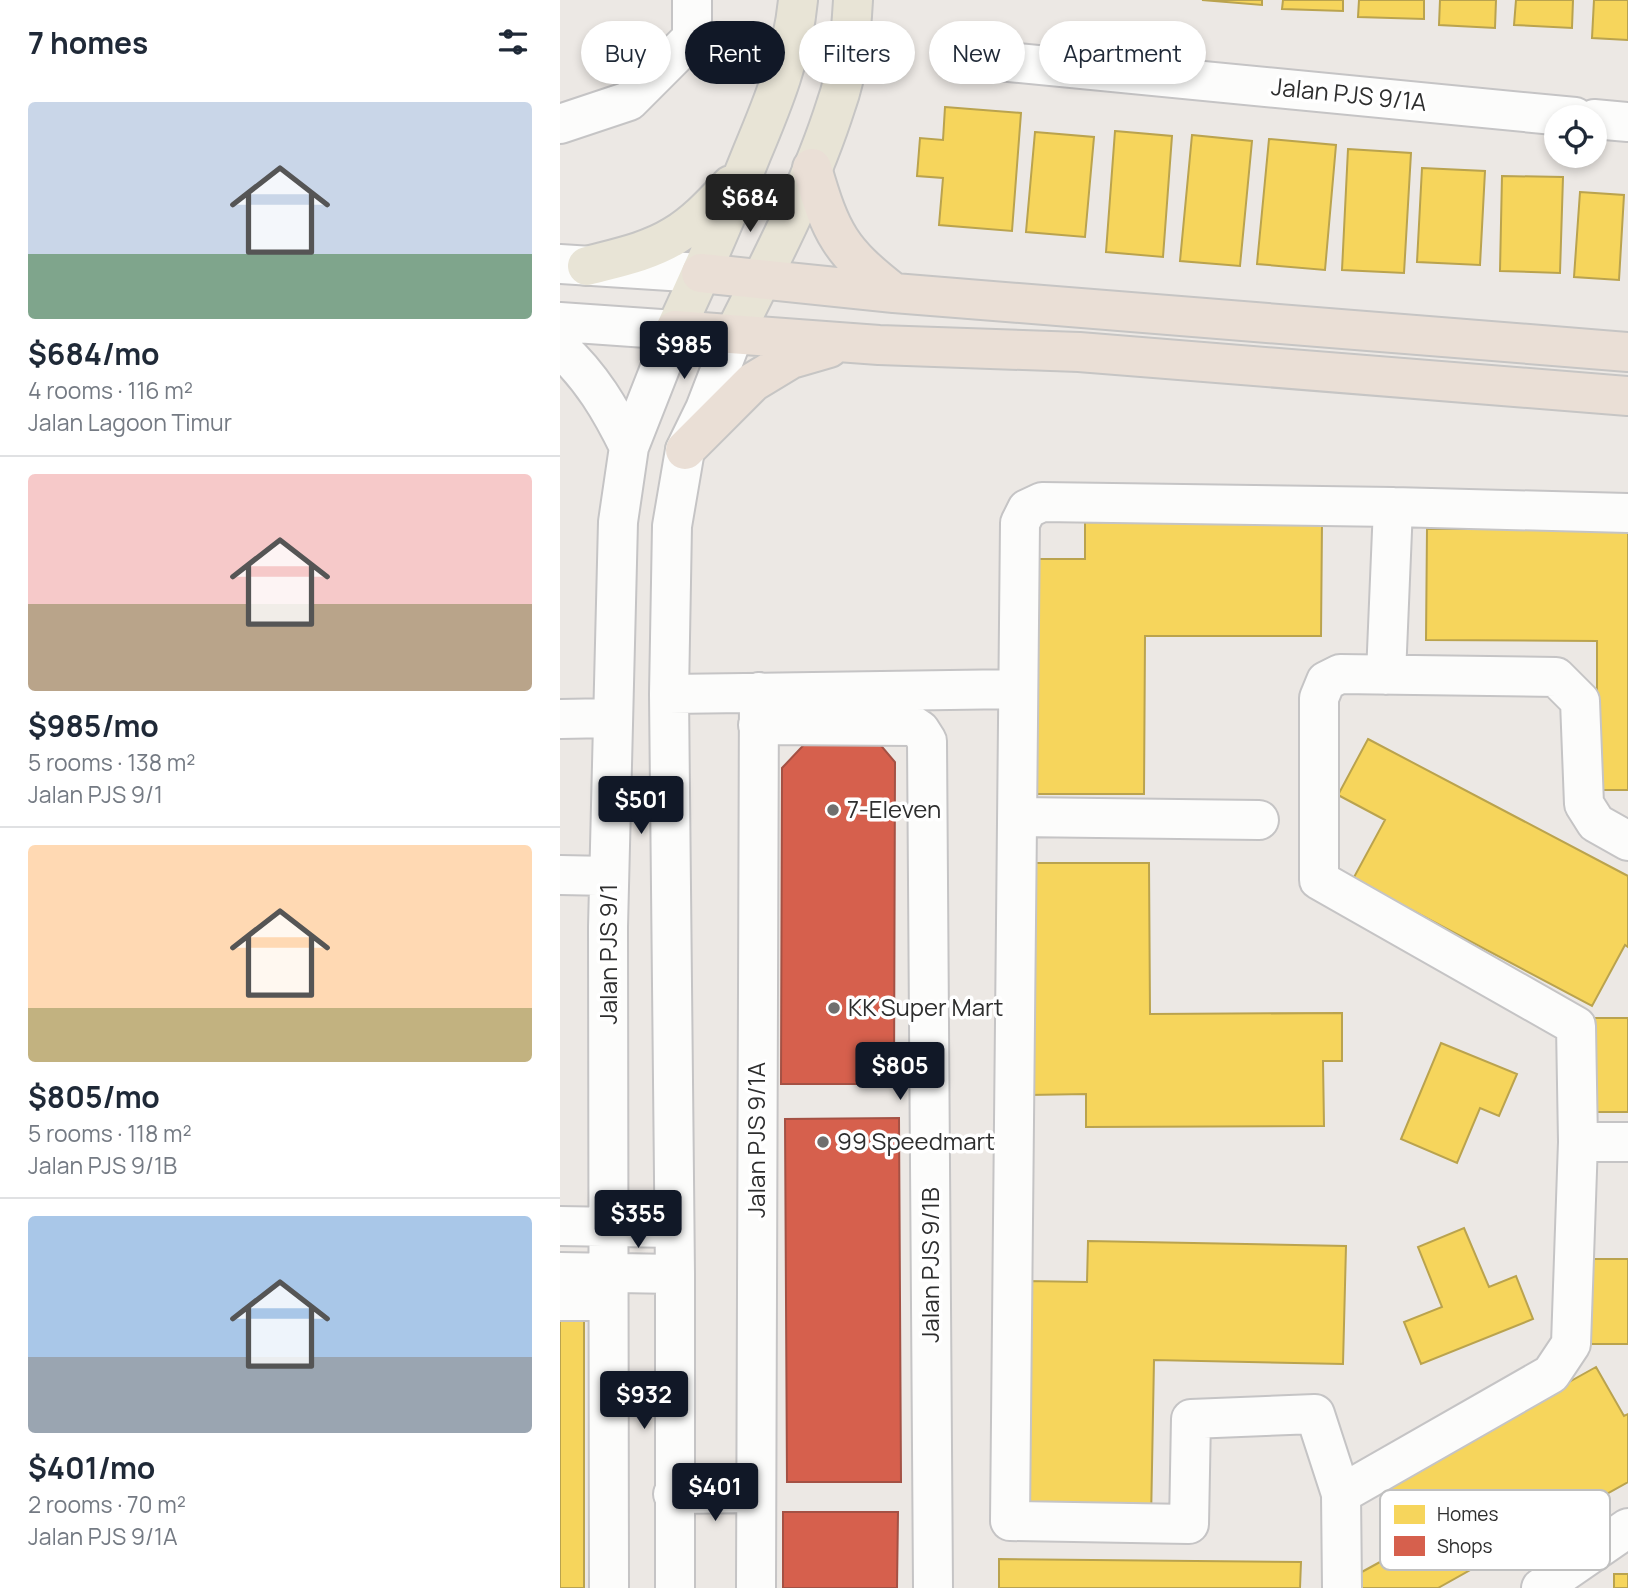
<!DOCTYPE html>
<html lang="en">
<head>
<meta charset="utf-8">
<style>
  :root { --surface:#fff; --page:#f6f6f7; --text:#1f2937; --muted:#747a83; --line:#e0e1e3; --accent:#111827 }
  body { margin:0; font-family:Manrope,sans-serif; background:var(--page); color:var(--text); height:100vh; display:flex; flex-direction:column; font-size:26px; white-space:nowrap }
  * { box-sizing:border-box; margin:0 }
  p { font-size:23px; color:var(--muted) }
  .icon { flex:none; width:38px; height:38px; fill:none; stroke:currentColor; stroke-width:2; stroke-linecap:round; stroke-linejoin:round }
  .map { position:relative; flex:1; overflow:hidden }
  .panel { display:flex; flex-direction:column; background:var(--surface); width:560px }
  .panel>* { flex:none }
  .banner { position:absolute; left:21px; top:21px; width:665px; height:63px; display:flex; gap:14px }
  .tools { position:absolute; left:984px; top:105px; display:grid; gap:14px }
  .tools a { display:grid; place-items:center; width:63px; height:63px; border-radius:50%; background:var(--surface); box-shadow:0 4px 10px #0003; font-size:35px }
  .price { position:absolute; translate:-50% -60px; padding:0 16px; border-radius:7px; background:var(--accent); color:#fff; font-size:23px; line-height:46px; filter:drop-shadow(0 2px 4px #0008) }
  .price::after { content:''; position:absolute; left:50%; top:42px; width:21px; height:16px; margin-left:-10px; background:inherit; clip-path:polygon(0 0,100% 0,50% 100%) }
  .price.current { background:#222; color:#fff }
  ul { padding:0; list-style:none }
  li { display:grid; align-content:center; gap:14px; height:371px; padding:0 28px }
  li+li { border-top:2px solid var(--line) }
  li span { display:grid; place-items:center; height:217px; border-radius:7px; color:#555 }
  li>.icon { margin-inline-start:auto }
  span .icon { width:126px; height:126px; fill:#fffc; stroke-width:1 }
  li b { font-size:30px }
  h2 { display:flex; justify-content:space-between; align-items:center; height:84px; padding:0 28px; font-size:30px }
  .pill { padding:0 24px; border-radius:32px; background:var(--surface); box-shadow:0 4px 10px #0003; font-size:24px; line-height:63px }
  .pill.current { background:var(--accent); color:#fff }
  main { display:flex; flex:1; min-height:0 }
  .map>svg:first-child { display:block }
  .homes { fill:#f6d55c; stroke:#baa34e; stroke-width:2 }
  .shops { fill:#d6604d; stroke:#a45144; stroke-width:2 }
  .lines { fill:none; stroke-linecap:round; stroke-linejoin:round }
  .minor-casing { stroke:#c5c4c5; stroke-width:42 }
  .major-casing { stroke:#c6c5c4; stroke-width:42 }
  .highway-casing { stroke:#c6c5c4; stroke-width:42 }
  .minor { stroke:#fcfcfb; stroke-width:38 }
  .major { stroke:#e8e4d6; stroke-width:38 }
  .highway { stroke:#eadfd6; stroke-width:38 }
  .poi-dot { fill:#706f6e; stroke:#fff; stroke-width:2.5 }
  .labels { text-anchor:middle; stroke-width:7; stroke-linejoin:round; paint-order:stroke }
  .street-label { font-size:24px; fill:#2e2e2e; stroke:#fff }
  .poi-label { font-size:24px; fill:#2e2e2e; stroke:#fff; text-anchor:start }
  .key { fill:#fff; stroke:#c0c0c0; stroke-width:2 }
  .key-label { font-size:19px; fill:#2e2e2e }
</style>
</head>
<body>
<main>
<section class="panel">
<h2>7 homes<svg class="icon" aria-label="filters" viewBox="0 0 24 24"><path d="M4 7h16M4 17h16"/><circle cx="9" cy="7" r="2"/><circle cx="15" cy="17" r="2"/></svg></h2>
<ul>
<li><span style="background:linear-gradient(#c9d6e8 70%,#7fa58c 0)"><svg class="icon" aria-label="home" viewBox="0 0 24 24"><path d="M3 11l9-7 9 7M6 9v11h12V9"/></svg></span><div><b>$684/mo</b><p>4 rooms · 116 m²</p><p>Jalan Lagoon Timur</p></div></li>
<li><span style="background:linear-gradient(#f6c9c9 60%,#b9a48a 0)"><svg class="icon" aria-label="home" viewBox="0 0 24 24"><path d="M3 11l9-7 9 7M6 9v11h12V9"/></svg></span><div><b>$985/mo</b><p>5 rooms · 138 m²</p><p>Jalan PJS 9/1</p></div></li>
<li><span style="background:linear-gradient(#ffd9b3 75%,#c2b280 0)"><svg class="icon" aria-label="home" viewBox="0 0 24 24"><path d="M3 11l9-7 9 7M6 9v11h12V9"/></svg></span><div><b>$805/mo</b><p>5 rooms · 118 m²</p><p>Jalan PJS 9/1B</p></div></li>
<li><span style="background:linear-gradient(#a9c7e8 65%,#9aa5b1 0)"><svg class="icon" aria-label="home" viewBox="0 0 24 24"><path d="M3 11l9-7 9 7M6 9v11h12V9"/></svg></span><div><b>$401/mo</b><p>2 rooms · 70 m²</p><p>Jalan PJS 9/1A</p></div></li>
</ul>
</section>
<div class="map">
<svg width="1068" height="1588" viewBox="0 0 1068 1588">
  <rect width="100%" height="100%" fill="#ece8e4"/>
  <!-- homes -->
  <path class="homes" d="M642 0H702V5Z
    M723 0H783V11L722 9Z
    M799 0H864V19L798 17Z
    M880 0H936L935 28 879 25Z
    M956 0H1013L1012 28 954 25Z
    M1034 0H1068V40L1032 38Z
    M385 107 461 113 452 231 379 225 383 178 357 176 360 138 383 140Z
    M555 131 612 136 603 257 546 252Z
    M475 132 534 137 525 237 466 232Z
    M632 135 692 141 680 266 620 261Z
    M709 139 776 145 765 270 697 264Z
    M788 149 851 153 844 273 782 270Z
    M862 168 925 171 920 265 857 262Z
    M942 176 1003 177 1000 273 940 271Z
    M1020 192 1064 195 1059 280 1014 277Z
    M525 522 762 523 761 636H585L584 794H465L466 559H525Z
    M867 529H1068V790H1037V641L866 640Z
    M808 739 1068 876V947L1065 945 1032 1006 793 879 825 820 778 795Z
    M468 863H589L590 1014 782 1013V1061H763L764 1126 526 1127V1094L469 1095Z
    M1031 1018H1068V1112H1031Z
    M881 1043 957 1074 939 1116 920 1108 897 1163 841 1139Z
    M904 1228 929 1287 956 1276 973 1319 861 1364 844 1322 882 1307 858 1247Z
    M528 1241 786 1246 783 1364 594 1360 591 1521 462 1519 466 1281 527 1282Z
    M1028 1259H1068V1344H1028Z
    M0 1295 24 1296V1588H0Z
    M1036 1367 1064 1416 1068 1414V1482L878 1588H794L789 1579 851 1545 819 1488Z
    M439 1559 741 1562 740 1588H439Z
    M1054 1574H1068V1588H1054Z"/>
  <!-- shops -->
  <path class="shops" d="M254 734 312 735 335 762 334 1084H221L222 768Z
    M339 1118 341 1482H227L225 1119Z
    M223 1512H338L337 1588H223Z"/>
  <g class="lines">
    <defs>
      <path id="minor" d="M438 61 1015 117
        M1034 119 1068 122
        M0 124 69 101 132 38V0
        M0 264 141 273
        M0 322 115 330 69 447 58 522 48 927 49 1588
        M0 348C31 376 51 410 69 447
        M826 675 833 507
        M109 694 458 689
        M0 719 52 718
        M198 725 354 726 360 730 367 741 373 1588
        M458 817 699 820
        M1068 841 1036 823 1024 804 1020 701 996 677 780 674 766 681 759 698V880L1016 1026 1018 1142H1068
        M0 875 49 876
        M0 1226 114 1228
        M0 1272 115 1274
        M0 1301H48
        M113 1494 196 1493
        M781 1494 755 1414 631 1419 629 1524 450 1521 460 523 467 509 482 502 833 507 1068 513
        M115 1588V1274L109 694 112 526 125 450 145 409 174 334
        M196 1588 199 692
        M782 1588 781 1494 991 1374 1011 1344 1018 1142
        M981 1588 1068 1528"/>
      <path id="major" d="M27 266C57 258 88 252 114 236 136 223 154 203 171 185
        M115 330C142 272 168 213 192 153 213 103 233 54 238 0
        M174 334C211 260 251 184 276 105 288 72 291 35 293 0"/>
      <path id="highway" d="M252 168C271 234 280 251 334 293
        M141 273 334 293 1068 352
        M115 330 319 345 519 352 1068 396
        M125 450 193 382 231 359 269 348"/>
    </defs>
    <!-- minor casing -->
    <use href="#minor" class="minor-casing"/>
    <!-- major casing -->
    <use href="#major" class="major-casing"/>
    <!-- highway casing -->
    <use href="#highway" class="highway-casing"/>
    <!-- minor -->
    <use href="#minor" class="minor"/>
    <!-- major -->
    <use href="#major" class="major"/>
    <!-- highway -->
    <use href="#highway" class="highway"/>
  </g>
  <!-- markers -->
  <g class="poi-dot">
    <circle cx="273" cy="810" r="7"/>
    <circle cx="274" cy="1008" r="7"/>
    <circle cx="263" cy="1142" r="7"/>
  </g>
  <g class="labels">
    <!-- street labels -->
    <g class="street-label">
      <text transform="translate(789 95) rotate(6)" y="8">Jalan PJS 9/1A</text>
      <text transform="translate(49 954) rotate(-90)" y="8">Jalan PJS 9/1</text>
      <text transform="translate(197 1140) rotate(-90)" y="8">Jalan PJS 9/1A</text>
      <text transform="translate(371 1265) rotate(-90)" y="8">Jalan PJS 9/1B</text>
    </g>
    <!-- poi labels -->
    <g class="poi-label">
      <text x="287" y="818">7-Eleven</text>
      <text x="288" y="1016">KK Super Mart</text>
      <text x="277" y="1150">99 Speedmart</text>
    </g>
  </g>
  <!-- legend -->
  <rect x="820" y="1490" width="230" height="80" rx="10" class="key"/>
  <rect x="834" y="1505" width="31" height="19" fill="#f6d55c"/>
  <rect x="834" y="1536" width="31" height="20" fill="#d6604d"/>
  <g class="key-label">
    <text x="877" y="1521">Homes</text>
    <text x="877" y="1553">Shops</text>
  </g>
</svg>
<div class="tools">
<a><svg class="icon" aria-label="locate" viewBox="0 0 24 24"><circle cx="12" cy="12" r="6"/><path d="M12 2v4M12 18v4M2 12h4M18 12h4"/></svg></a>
</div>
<b class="price current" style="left:190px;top:234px">$684</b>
<b class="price" style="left:124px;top:381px">$985</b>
<b class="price" style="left:81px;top:836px">$501</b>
<b class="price" style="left:340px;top:1102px">$805</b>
<b class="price" style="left:78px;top:1250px">$355</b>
<b class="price" style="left:84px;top:1431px">$932</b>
<b class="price" style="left:155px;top:1523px">$401</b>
<div class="banner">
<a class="pill">Buy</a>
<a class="pill current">Rent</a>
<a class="pill">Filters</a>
<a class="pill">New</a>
<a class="pill">Apartment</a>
</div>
</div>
</main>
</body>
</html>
